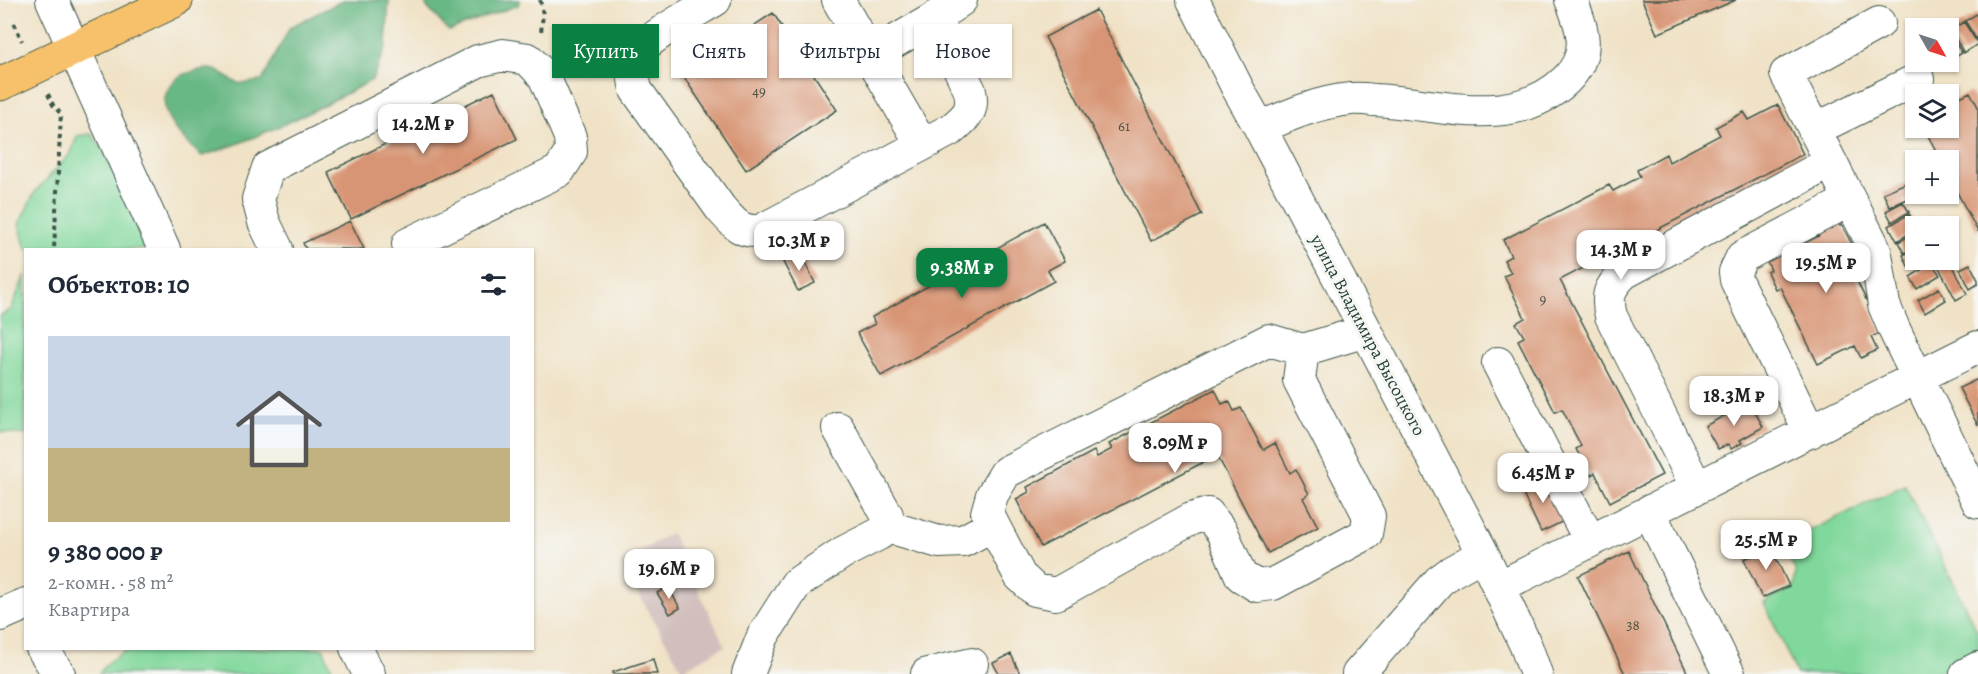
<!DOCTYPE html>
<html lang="ru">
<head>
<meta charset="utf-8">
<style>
  :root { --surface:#fff; --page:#f6f6f7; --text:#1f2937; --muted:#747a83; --accent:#0b8043 }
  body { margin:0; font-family:Alegreya,serif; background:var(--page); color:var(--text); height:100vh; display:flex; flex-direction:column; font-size:22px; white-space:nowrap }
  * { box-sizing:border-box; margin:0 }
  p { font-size:20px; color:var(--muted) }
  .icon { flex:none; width:33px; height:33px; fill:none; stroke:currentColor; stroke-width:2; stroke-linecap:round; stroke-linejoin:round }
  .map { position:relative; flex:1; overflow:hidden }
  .side { position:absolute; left:24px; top:248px; width:510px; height:402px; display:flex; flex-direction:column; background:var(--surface); border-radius:0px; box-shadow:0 2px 4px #0004 }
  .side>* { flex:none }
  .banner { position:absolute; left:552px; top:24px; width:570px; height:54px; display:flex; gap:12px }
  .needle { width:39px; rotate:129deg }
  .fabs { position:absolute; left:1905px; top:18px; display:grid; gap:12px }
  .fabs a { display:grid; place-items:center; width:54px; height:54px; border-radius:0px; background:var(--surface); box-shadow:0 2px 4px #0004; font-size:30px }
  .price { position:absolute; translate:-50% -51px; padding:0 14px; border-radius:12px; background:#fff; color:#222; font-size:20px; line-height:39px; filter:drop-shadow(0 2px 3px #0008) }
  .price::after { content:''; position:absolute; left:50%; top:36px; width:18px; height:14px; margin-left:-9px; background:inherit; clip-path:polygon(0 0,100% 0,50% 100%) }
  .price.active { background:var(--accent); color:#fff }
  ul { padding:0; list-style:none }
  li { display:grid; align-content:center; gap:12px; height:318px; padding:0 24px }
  li span { display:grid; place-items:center; height:186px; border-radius:0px; color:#555 }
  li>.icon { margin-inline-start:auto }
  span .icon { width:108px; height:108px; fill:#fffc; stroke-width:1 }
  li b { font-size:26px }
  h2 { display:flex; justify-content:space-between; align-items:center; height:72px; padding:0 24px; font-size:26px }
  .chip { padding:0 21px; border-radius:0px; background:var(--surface); box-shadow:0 2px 4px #0004; font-size:21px; line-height:54px }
  .chip.active { background:var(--accent); color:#fff }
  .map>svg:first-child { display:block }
  .industrial { fill:#d1bfbd }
  .green { fill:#81d89c; stroke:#508a68; stroke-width:1.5 }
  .forest { fill:#68b884; stroke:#447a5c; stroke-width:1.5 }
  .building { fill:#d89574 }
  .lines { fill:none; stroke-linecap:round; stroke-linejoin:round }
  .minor-casing { stroke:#3e564a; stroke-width:34 }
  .major-casing { stroke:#3e564a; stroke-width:35 }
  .path { stroke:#3e564a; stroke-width:4; stroke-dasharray:4.5 4.5; stroke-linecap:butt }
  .minor { stroke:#fff; stroke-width:32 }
  .major { stroke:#f6c16b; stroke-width:33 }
  .labels { text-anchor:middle; stroke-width:6; stroke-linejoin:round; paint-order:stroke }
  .number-label { font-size:15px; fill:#4d5344 }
  .street-label { font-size:18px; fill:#1f3d34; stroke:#f6f6f2 }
</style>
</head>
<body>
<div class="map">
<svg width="1978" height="674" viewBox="0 0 1978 674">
  <rect width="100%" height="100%" fill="#f6f6f2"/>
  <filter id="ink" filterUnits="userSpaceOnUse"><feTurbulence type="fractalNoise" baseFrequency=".0167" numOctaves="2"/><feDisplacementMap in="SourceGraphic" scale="12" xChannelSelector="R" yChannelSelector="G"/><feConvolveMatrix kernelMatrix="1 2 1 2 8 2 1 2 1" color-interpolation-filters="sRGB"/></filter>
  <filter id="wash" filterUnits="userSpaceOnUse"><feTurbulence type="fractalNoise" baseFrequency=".008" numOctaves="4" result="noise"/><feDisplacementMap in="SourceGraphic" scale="24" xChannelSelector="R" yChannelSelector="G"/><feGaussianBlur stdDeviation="1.35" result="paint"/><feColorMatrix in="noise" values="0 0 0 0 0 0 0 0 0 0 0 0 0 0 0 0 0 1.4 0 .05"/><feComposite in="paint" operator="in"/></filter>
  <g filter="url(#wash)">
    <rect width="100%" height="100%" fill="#f0e2c6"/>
    <!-- industrial -->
    <path class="industrial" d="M671 533 725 646 682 670 621 563Z"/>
    <!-- green -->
    <path class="green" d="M91 134 103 149 147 249H26L19 224 35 192 71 153 77 136Z
      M25 274V435L0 432V316L11 310Z
      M1905 485 1978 633V654L1935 674H1797L1764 602 1794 587 1796 572 1782 544Z
      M132 648H323L334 674H99C108 660 117 655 132 648Z"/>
    <!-- forest -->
    <path class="forest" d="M344 0H389L386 47 372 80C317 109 261 138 202 156 180 138 148 107 175 80 183 73 199 69 210 69 221 69 228 81 239 83 245 85 255 81 262 81L290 27Z
      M424 0H520L518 5 449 31 427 7Z"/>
    <g id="blocks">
      <!-- building -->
      <path class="building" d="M1642 0H1736L1657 34Z
        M1096 10 1202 215 1151 241 1045 37Z
        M773 13 837 110 746 170 681 73Z
        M1978 13V42L1965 21Z
        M1964 22 1978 44 1964 53 1950 30Z
        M1948 32 1962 53 1948 62Z
        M1931 62H1945L1946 63 1936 69Z
        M494 91 517 139 351 219 328 172Z
        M1970 92 1978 107V232L1948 175V160H1941L1924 128H1948V103Z
        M1778 105 1803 154 1560 280 1662 475 1610 502 1595 473 1590 475 1576 449 1581 446 1562 409 1555 412 1518 340 1524 337 1516 323 1525 318 1504 276 1511 273 1504 260 1511 256 1503 240 1609 185 1613 191 1640 177 1637 170 1666 154 1669 162 1720 135 1716 127 1744 112 1749 120Z
        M1908 182 1914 196 1890 207 1883 193Z
        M1903 202 1909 212 1892 222 1886 211Z
        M1909 214 1916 226V230L1897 241 1889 226Z
        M1837 219 1840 226 1842 225 1859 258 1848 263 1882 332 1871 337 1877 350 1861 358 1855 346 1818 364 1780 287 1775 289 1767 272 1771 270 1767 262 1819 236 1816 230Z
        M350 221 364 249H306L303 243Z
        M1044 222 1065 261 1048 270 1054 281 881 376 857 333 875 324 872 317Z
        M1916 233V247L1904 253 1898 242Z
        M1916 249V260H1924L1908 266 1903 255Z
        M800 253 815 283 798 291 783 262Z
        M1948 256 1967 294 1956 300 1935 260H1948Z
        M1932 263 1940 275 1917 289 1910 277Z
        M1970 264 1978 280V284L1970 289 1960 269Z
        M1939 288 1946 300 1925 313 1918 300Z
        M1978 379V426L1959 388Z
        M1215 389 1222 404 1229 401 1234 411 1241 408 1263 450 1275 443 1290 473 1296 469 1309 494 1303 498 1318 527 1268 553 1217 455 1041 547 1016 499 1029 492 1027 487 1094 451 1097 457 1112 449 1109 444Z
        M1750 402 1763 427 1740 440 1742 443 1731 449 1729 444 1718 449 1705 426Z
        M1544 476 1566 520 1541 532 1520 488Z
        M1768 541 1789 586 1762 598 1744 559 1756 554 1753 548Z
        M1629 551 1688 674H1625L1578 576Z
        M668 587 680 608 670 614 657 593Z
        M1011 654 1020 674H999L993 663Z
        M653 659 657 674H613V672Z"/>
    </g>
  </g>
  <g filter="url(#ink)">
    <use href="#blocks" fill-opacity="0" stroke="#3e564a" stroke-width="1.5"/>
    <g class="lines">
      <defs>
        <path id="minor" d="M52 0 164 249
          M715 0C694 13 646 37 635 57 631 67 634 80 636 90L721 209C734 223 739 232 760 231L952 129C967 116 974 111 970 91L935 18
          M838 0 922 145
          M1193 0 1238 89 1260 128 1483 554 1526 646 1536 674
          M1879 23 1786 74 1872 243 1876 254 1884 305 1894 329 1978 502
          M870 56 935 18 961 0
          M1260 128C1289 115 1318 102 1351 99 1358 98 1366 99 1374 100 1439 103 1513 131 1566 80 1592 54 1583 29 1571 0
          M1814 130 1918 79
          M277 249 264 222 258 199 268 168 478 61 503 55 528 59 544 76 570 137 571 152 559 171 408 244 410 249
          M1303 350 1299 380 1369 516 1366 534 1273 584 1257 586 1241 576 1222 532 1208 514 1191 519 1056 594 1035 590 1020 576 987 513 992 495 1006 472 1269 340 1303 350 1366 331
          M1498 363 1590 541
          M1810 432 1736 280 1735 272 1742 257 1850 200
          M1697 488 1611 316C1606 295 1609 288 1624 273L1831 162
          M1649 511 1729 674
          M889 527 939 542 963 541 993 525
          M1499 587 1978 347
          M0 615 26 604
          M42 648 59 674
          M356 648 369 674
          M748 674 763 636 796 584 842 553 879 534 889 527 887 515 838 428
          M927 674 972 664
          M1358 674 1439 581 1451 572 1483 554
          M1966 674 1978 668"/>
        <path id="major" d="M0 84 176 0"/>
      </defs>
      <!-- minor casing -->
      <use href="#minor" class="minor-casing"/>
      <!-- major casing -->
      <use href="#major" class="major-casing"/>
      <!-- path -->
      <path class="path" d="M540 0 543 14 541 32
        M14 23 22 41
        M48 94 53 105 61 114 54 249"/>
      <!-- minor -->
      <use href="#minor" class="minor"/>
      <!-- major -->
      <use href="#major" class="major"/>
    </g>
  </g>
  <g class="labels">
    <!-- number labels -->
    <g class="number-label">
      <text x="759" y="96">49</text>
      <text x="1124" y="131">61</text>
      <text x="1543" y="304">9</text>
      <text x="1633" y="630">38</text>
    </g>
    <!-- street labels -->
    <g class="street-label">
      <text transform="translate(1368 335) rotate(62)" y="6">улица Владимира Высоцкого</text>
    </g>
  </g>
</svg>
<div class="fabs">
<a><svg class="needle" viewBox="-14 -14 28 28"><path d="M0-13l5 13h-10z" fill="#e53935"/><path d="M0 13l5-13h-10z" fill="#747a83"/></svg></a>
<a><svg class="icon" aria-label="layers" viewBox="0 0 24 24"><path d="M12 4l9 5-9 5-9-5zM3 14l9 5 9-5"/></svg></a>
<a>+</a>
<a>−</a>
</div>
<b class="price" style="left:423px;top:155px">14.2M ₽</b>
<b class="price" style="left:799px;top:272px">10.3M ₽</b>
<b class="price" style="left:1621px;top:281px">14.3M ₽</b>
<b class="price" style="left:1826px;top:294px">19.5M ₽</b>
<b class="price active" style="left:962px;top:299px">9.38M ₽</b>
<b class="price" style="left:1734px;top:427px">18.3M ₽</b>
<b class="price" style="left:1175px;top:474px">8.09M ₽</b>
<b class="price" style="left:1543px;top:504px">6.45M ₽</b>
<b class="price" style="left:1766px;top:571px">25.5M ₽</b>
<b class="price" style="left:669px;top:600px">19.6M ₽</b>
<div class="banner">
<a class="chip active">Купить</a>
<a class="chip">Снять</a>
<a class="chip">Фильтры</a>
<a class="chip">Новое</a>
</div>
<section class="side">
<h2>Объектов: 10<svg class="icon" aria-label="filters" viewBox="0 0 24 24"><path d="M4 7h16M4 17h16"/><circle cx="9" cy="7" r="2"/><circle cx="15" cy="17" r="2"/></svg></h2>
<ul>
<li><span style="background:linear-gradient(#c9d6e8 60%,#c2b280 0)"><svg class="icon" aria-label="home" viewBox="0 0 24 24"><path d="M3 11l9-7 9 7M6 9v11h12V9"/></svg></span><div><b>9 380 000 ₽</b><p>2-комн. · 58 m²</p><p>Квартира</p></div></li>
</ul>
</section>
</div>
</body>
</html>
